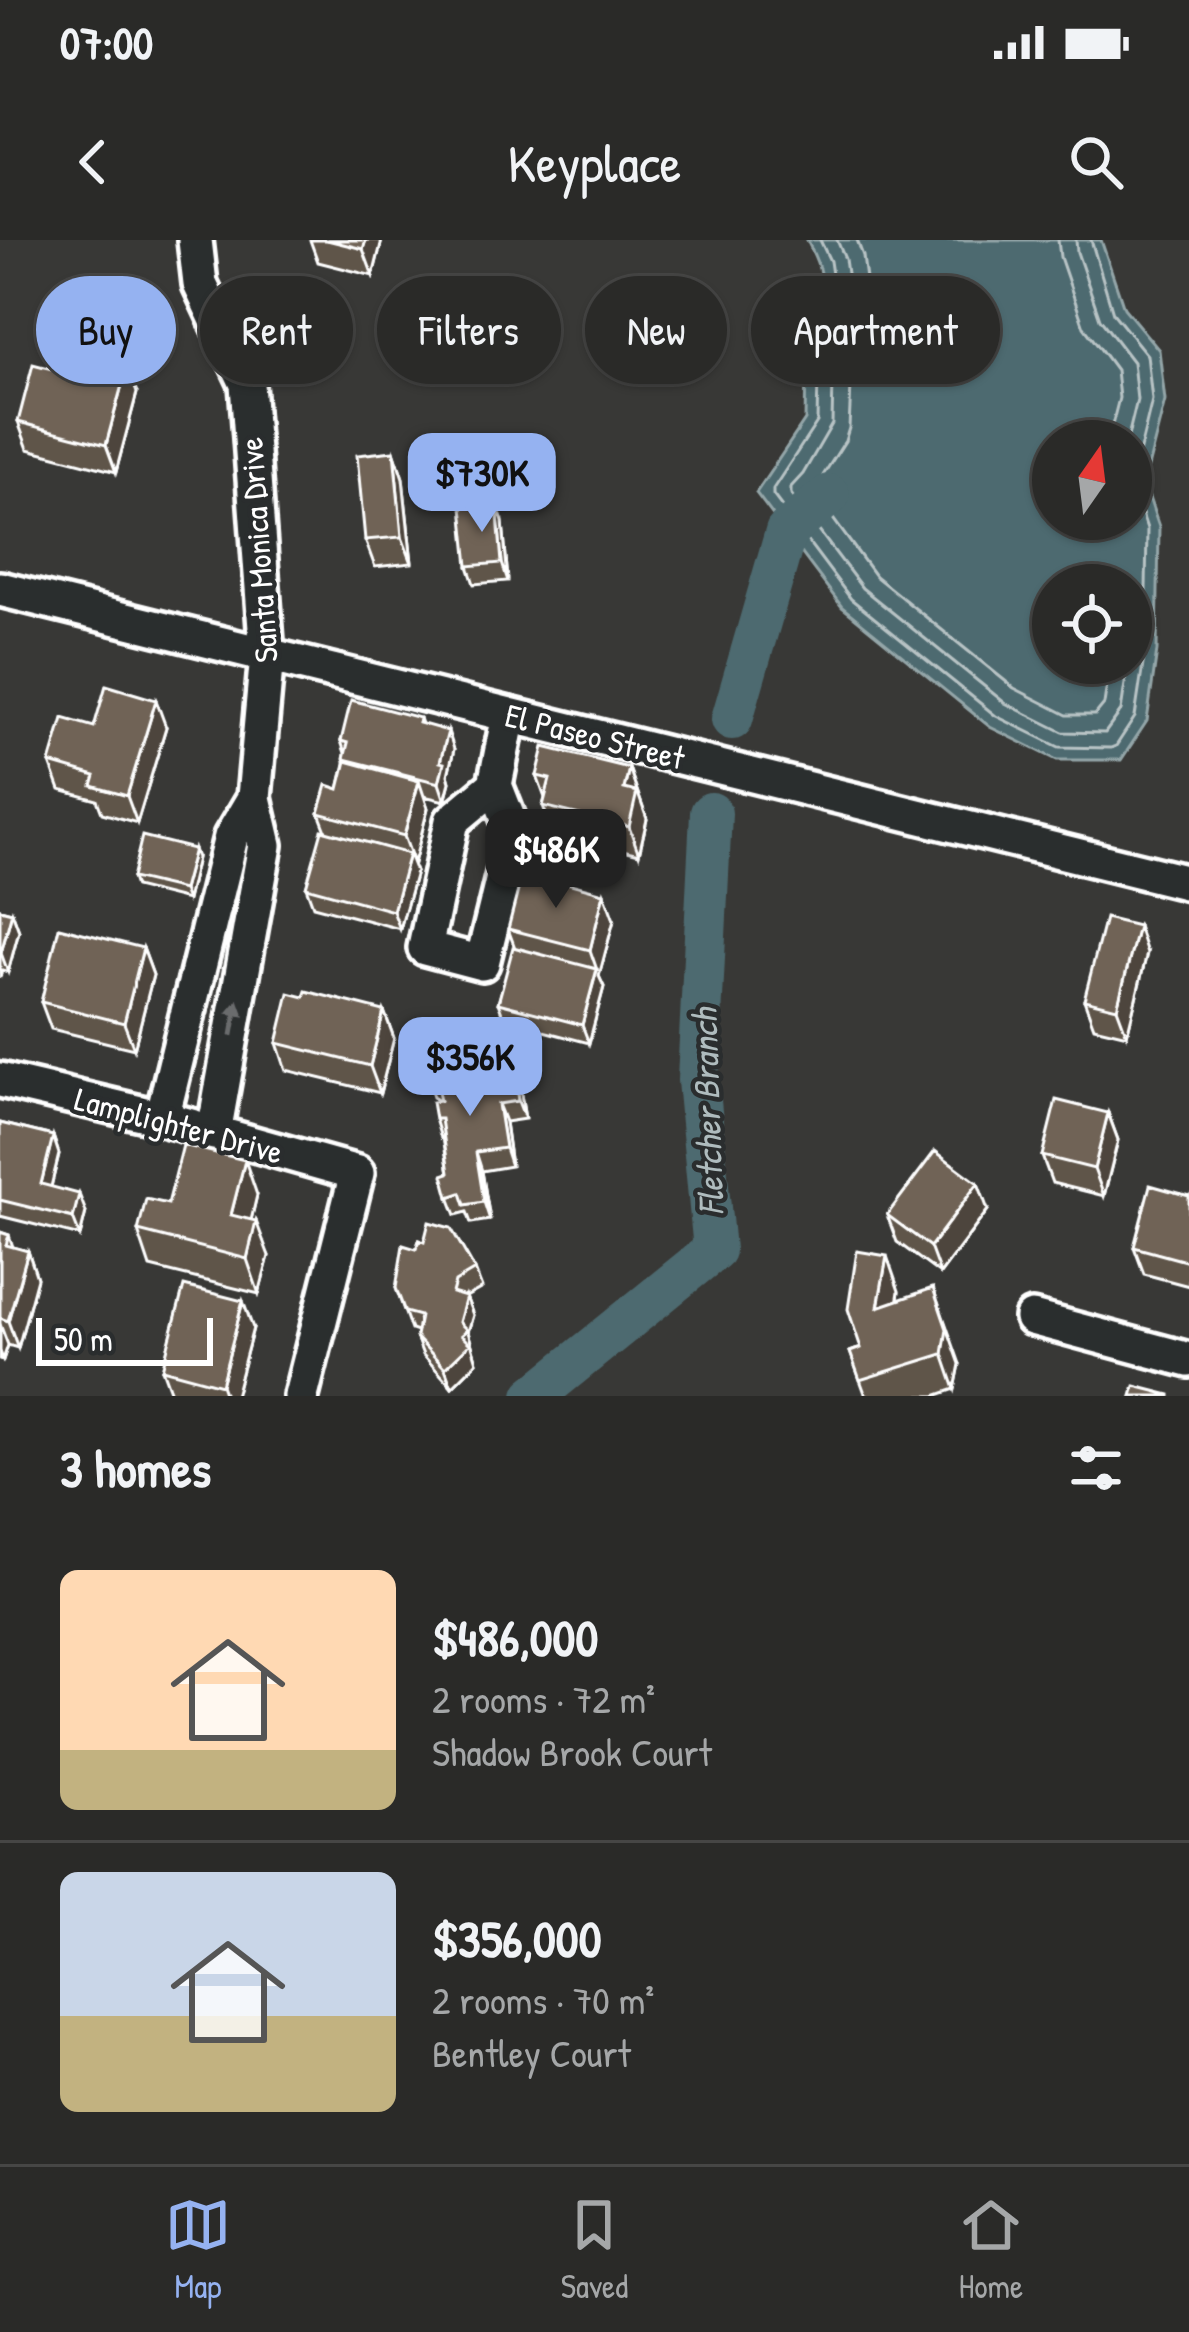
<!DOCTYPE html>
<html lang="en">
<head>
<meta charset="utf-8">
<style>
  :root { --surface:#2a2a28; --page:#363634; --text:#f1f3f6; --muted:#a5a7a8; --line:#464645; --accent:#95b2f1 }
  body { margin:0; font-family:"Patrick Hand",sans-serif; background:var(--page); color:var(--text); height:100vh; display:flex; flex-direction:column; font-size:45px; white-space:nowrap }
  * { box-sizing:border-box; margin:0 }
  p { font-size:39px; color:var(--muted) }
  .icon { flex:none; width:66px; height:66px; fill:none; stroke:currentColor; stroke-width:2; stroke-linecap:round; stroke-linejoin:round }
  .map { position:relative; height:1156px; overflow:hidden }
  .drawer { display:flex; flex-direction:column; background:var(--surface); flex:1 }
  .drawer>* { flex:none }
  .hud { position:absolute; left:36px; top:36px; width:1119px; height:108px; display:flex; gap:24px }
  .needle { width:78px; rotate:14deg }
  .tools { position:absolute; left:1032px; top:180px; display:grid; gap:24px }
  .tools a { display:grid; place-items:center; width:120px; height:120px; border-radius:50%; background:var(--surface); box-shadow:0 3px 9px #0004,0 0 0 3px var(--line); font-size:60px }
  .scale { position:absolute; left:36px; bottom:30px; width:177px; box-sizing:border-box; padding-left:12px; border:6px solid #fff; border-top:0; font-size:33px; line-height:42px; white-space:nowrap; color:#fff; -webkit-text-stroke:9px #2a2d2e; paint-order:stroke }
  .price { position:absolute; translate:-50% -102px; padding:0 27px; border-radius:24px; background:var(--accent); color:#111; font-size:39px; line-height:78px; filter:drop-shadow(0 3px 6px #0008) }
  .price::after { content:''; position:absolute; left:50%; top:72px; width:36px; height:27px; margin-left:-18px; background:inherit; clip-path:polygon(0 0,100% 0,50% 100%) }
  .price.on { background:#222; color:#fff }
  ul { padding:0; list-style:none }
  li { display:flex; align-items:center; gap:36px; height:300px; padding:0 60px }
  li+li { border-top:3px solid var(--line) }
  li span { display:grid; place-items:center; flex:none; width:336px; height:240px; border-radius:18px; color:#555 }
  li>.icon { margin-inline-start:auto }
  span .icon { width:144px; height:144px; fill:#fffc; stroke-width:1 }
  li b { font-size:51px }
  h2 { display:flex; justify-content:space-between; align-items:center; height:144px; padding:0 60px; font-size:51px }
  .tag { padding:0 42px; border-radius:54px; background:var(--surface); box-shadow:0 3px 9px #0004,0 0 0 3px var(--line); font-size:42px; line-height:108px }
  .tag.on { background:var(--accent); color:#111 }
  .status { display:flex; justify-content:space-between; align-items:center; height:84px; padding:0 60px; background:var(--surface); direction:ltr }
  .status svg { height:33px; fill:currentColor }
  header { display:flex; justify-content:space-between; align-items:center; height:156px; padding:0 60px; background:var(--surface); font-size:54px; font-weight:600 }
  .tab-bar { display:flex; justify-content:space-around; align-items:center; height:168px; border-top:3px solid var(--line); background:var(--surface); font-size:33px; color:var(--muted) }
  .tab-bar a { display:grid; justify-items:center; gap:6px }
  .tab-bar .on { color:var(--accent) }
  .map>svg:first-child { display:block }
  .water { fill:#4d6a6f; stroke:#94a6a9; stroke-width:3; fill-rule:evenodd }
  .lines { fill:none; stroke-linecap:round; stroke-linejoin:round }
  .shore { stroke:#b8c3c5; stroke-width:3 }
  .river { stroke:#4d6a6f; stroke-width:42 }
  .minor-casing { stroke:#fff; stroke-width:42 }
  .minor { stroke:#2a2d2e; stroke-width:33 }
  .wall { fill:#5f554a; stroke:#fff; stroke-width:3 }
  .shaded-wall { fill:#4e453c; stroke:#fff; stroke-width:3 }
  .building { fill:#6f6356; stroke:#fff; stroke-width:3 }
  .oneway { fill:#6a6c6d }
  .labels { text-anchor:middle; stroke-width:9; stroke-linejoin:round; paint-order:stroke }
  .street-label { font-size:33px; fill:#fff; stroke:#2a2d2e }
  .water-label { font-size:36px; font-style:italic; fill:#afbcbe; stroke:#2a2d2e }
</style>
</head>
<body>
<div class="status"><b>07:00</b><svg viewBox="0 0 49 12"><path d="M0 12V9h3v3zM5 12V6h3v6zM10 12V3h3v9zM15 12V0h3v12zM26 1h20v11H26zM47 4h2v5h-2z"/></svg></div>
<header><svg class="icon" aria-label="back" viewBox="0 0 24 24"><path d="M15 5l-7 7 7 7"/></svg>Keyplace<svg class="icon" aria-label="search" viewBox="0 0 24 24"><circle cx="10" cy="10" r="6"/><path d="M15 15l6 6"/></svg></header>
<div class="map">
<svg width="1189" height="1156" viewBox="0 0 1189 1156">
  <rect width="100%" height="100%" fill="#383836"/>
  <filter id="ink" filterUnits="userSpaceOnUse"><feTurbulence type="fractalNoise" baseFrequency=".00833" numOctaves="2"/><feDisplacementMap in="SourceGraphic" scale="24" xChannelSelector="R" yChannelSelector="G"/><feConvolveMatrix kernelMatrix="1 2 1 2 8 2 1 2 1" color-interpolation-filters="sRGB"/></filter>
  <g filter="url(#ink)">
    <!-- water -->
    <path class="water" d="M807 0H1101L1124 68 1159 110 1165 161 1144 243 1159 287 1157 411 1147 481 1121 520H1057L990 487 842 367 756 253 805 180 806 132 816 114 808 80C828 47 823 33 807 0ZM1053 201H1131V279H1053ZM1053 345H1131V423H1053Z"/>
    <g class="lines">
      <!-- shore -->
      <path class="shore" d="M820 0 830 21 835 55 822 82 828 114 818 136 817 182 773 249V255L851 359 996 476 1059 507 1111 508 1116 506 1135 477 1145 411 1147 289 1132 243 1152 160 1147 115 1113 73 1091 0
        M837 0 845 19 850 55 847 66 838 84 843 115 833 140 832 184 803 234 791 247V254L862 348 1005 463 1063 492 1105 493 1121 471 1128 423
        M857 0 863 16 868 55 866 69 857 88 861 116 851 145 849 188 845 201 815 248V254L875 336 1014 448 1067 475H1095L1104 464 1110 423
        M1058 0 1060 17 1084 87 1116 130 1119 158 1108 201
        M1076 0 1077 12 1100 79 1133 122 1137 160 1127 201"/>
      <!-- river -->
      <path class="river" d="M732 479 786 292 829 255
        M534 1156 714 1010 698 840 711 573"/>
      <defs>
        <path id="minor" d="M195 0 200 44 247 144 267 415 254 558 265 605 214 893
          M0 349 1189 643
          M495 545 452 581 425 708 482 723 514 593 495 545 509 475
          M0 840 162 878 357 933 301 1156
          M162 878 231 597 254 558
          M1032 1078 1189 1120"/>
      </defs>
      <!-- minor casing -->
      <use href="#minor" class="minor-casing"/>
      <!-- minor -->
      <use href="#minor" class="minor"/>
    </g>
    <!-- wall -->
    <path class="wall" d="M310 0H382L373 36 318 22Z
      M127 126 137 153 116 232 28 209 18 182 86 138Z
      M394 211 403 238 412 323 375 327 365 300Z
      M503 282 508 341 474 344 468 326Z
      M420 478 422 484 454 509 448 535 450 542 445 561 424 556 428 568 414 623 412 622 416 632 400 689 313 666 306 647 326 591 319 573 339 549 345 523V513L341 501Z
      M94 487H166L137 583 102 573 97 560 60 550 50 523Z
      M629 528 647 579 639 614 553 593 543 566 545 558 537 536Z
      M197 618 187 660 135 647 132 638Z
      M0 669 12 672 19 691 8 732 2 730 0 738Z
      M614 680 599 736 604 747 589 803 505 781 498 763 515 708 508 689Z
      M143 708 153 735 134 809 51 789 41 762Z
      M1147 713 1127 795 1094 787 1084 760Z
      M384 771 394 798 380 853 286 830 277 803Z
      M513 824 519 842 525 879 505 882 511 926 482 931 490 980 471 983 467 972 456 975 449 957V933L443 897 441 898 435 879 439 861 433 857 427 839Z
      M1108 873 1118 900 1104 956 1052 943 1042 916Z
      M0 883 53 896 59 914 51 947 86 972 80 996 0 976Z
      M257 955 251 980 269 1016 259 1054 150 1027 138 991 168 964Z
      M1189 956V1046L1144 1034 1134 1007Z
      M988 970 940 1034 897 1002 887 975Z
      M0 992 9 995 13 1007 28 1011 37 1038 18 1108 8 1105 3 1120 0 1119Z
      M475 1030 482 1048 466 1057 473 1075 468 1092 477 1122 452 1147 423 1115 416 1097 417 1092 411 1090 396 1048Z
      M899 1051 898 1060 960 1124 955 1149 935 1156H866L850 1112 861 1108Z
      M253 1088 235 1156H172L162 1129Z"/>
    <!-- shaded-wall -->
    <path class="shaded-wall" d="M366 0H382L373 36 363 9Z
      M127 126 137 153 116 232 106 205Z
      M394 211 403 238 412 323 402 297Z
      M497 264 503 282 508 341 502 323Z
      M156 460 166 487 137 583 127 556Z
      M448 491 454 509 448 535 450 542 445 561 439 543 440 522Z
      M629 528 647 579 639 614 629 587 624 549Z
      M419 541 428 568 414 623 404 596Z
      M194 609 197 618 187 660 183 650Z
      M409 614 416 632 400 689 393 671Z
      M604 653 614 680 599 736 604 747 589 803 582 785 597 730 590 710Z
      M12 672 19 691 8 732 1 713Z
      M1138 686 1147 713 1127 795 1117 768Z
      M143 708 153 735 134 809 124 783Z
      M384 771 394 798 380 853 370 826Z
      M513 824 519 842 525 879 518 861Z
      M498 864 505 882 511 926 505 908Z
      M1108 873 1118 900 1104 956 1094 929Z
      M53 896 59 914 47 963 41 944Z
      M476 912 482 931 490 980 484 962Z
      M245 920 257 955 244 1010 231 975Z
      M978 943 988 970 940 1034 930 1007Z
      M79 954 86 972 80 996 73 978Z
      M256 981 269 1016 259 1054 247 1019Z
      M28 1011 37 1038 18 1108 8 1081Z
      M887 1016 899 1051 891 1102 878 1067Z
      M933 1048 960 1124 955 1149 943 1114Z
      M466 1057 473 1075 468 1092 477 1122 452 1147 445 1128 461 1095 459 1082Z
      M243 1061 253 1088 235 1156H225L221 1145Z
      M0 1084 8 1105 3 1120 0 1111Z"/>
    <!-- building -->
    <path class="building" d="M327 0H366L363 9Z
      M92 117 127 126 106 205 18 182 33 124 86 138Z
      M394 211 402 297 365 300 357 215Z
      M497 264 502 323 468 326 462 267Z
      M106 445 156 460 127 556 92 546 95 536 50 523 63 478 94 487Z
      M351 460 420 478 419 483 448 491 440 522 444 523 439 543 344 519 348 503 341 501Z
      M544 507 629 528 624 549 637 552 629 587 543 566 550 539 537 536Z
      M346 521 419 541 404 596 319 573 327 545 339 549Z
      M322 590 409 614 393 671 306 647Z
      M142 596 194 609 183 650 132 638Z
      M523 631 604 653 590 710 508 689Z
      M0 669 12 672 1 713H0Z
      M1105 678 1138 686 1117 768 1084 760Z
      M59 687 143 708 124 783 41 762Z
      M513 707 597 729 582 785 498 763Z
      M306 751 384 771 370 826 277 803 289 753 304 757Z
      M447 812 472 830 513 824 518 861 498 864 505 908 476 912 484 962 465 965 461 953 449 957 443 935 449 933 441 879H435L432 862 440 861 437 847 427 839Z
      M1056 860 1108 873 1094 929 1042 916Z
      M0 883 53 896 41 944 79 954 73 978 0 960Z
      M183 905 245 920 231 975 256 981 247 1019 138 991 146 959 168 964Z
      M935 911 978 943 930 1007 887 975Z
      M1150 945 1189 956V1022L1134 1007Z
      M429 982 451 988 475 1030 455 1042 452 1053 466 1057 459 1082 467 1090 461 1095 470 1104 445 1128 416 1097 420 1076 405 1072 396 1048 403 1005 416 1009 419 1000 424 1002Z
      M0 992 9 995 6 1005 28 1011 8 1081 0 1078Z
      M857 1011 887 1016 878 1067 933 1048 947 1089 943 1114 860 1140 850 1112 861 1108 848 1069Z
      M184 1046 243 1061 221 1145 162 1129Z
      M1135 1146 1170 1155V1156H1132Z"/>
    <!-- one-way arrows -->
    <defs><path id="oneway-solid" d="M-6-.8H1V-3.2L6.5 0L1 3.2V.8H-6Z" transform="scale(3)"/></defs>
    <use class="oneway" href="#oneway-solid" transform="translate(235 778) rotate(-80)"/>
  </g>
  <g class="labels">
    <!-- street labels -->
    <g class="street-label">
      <text transform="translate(258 310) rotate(-94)" y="12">Santa Monica Drive</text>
      <text transform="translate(595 496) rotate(14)" y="12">El Paseo Street</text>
      <text transform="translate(179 885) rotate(15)" y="12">Lamplighter Drive</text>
    </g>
    <!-- water labels -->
    <g class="water-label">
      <text transform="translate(707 872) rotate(-92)" y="13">Fletcher Branch</text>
    </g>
  </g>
</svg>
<div class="tools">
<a><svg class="needle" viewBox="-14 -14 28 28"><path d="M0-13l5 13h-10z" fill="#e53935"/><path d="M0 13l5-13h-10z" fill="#a5a7a8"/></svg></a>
<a><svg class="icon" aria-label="locate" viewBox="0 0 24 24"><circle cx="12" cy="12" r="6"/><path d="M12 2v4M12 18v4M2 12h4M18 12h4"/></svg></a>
</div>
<div class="scale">50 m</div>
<b class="price" style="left:482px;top:295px">$730K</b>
<b class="price on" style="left:556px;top:671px">$486K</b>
<b class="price" style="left:470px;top:879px">$356K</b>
<div class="hud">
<a class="tag on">Buy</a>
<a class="tag">Rent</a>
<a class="tag">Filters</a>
<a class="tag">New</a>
<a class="tag">Apartment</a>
</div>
</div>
<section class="drawer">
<h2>3 homes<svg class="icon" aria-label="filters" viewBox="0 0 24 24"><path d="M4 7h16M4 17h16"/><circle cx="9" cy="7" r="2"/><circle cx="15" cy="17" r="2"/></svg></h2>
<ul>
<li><span style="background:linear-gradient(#ffd9b3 75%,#c2b280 0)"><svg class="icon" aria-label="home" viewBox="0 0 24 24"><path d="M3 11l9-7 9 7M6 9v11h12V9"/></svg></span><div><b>$486,000</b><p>2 rooms · 72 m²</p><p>Shadow Brook Court</p></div></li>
<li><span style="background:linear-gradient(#c9d6e8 60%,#c2b280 0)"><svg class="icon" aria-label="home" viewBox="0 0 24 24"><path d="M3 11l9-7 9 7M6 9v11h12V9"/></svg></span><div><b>$356,000</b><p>2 rooms · 70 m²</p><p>Bentley Court</p></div></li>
</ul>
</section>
<nav class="tab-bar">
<a class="on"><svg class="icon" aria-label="map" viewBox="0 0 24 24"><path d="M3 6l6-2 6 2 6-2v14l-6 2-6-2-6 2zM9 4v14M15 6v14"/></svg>Map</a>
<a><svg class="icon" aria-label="saved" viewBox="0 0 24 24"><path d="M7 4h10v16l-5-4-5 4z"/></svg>Saved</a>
<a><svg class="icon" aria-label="home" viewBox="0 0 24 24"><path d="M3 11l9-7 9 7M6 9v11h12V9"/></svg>Home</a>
</nav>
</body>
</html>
